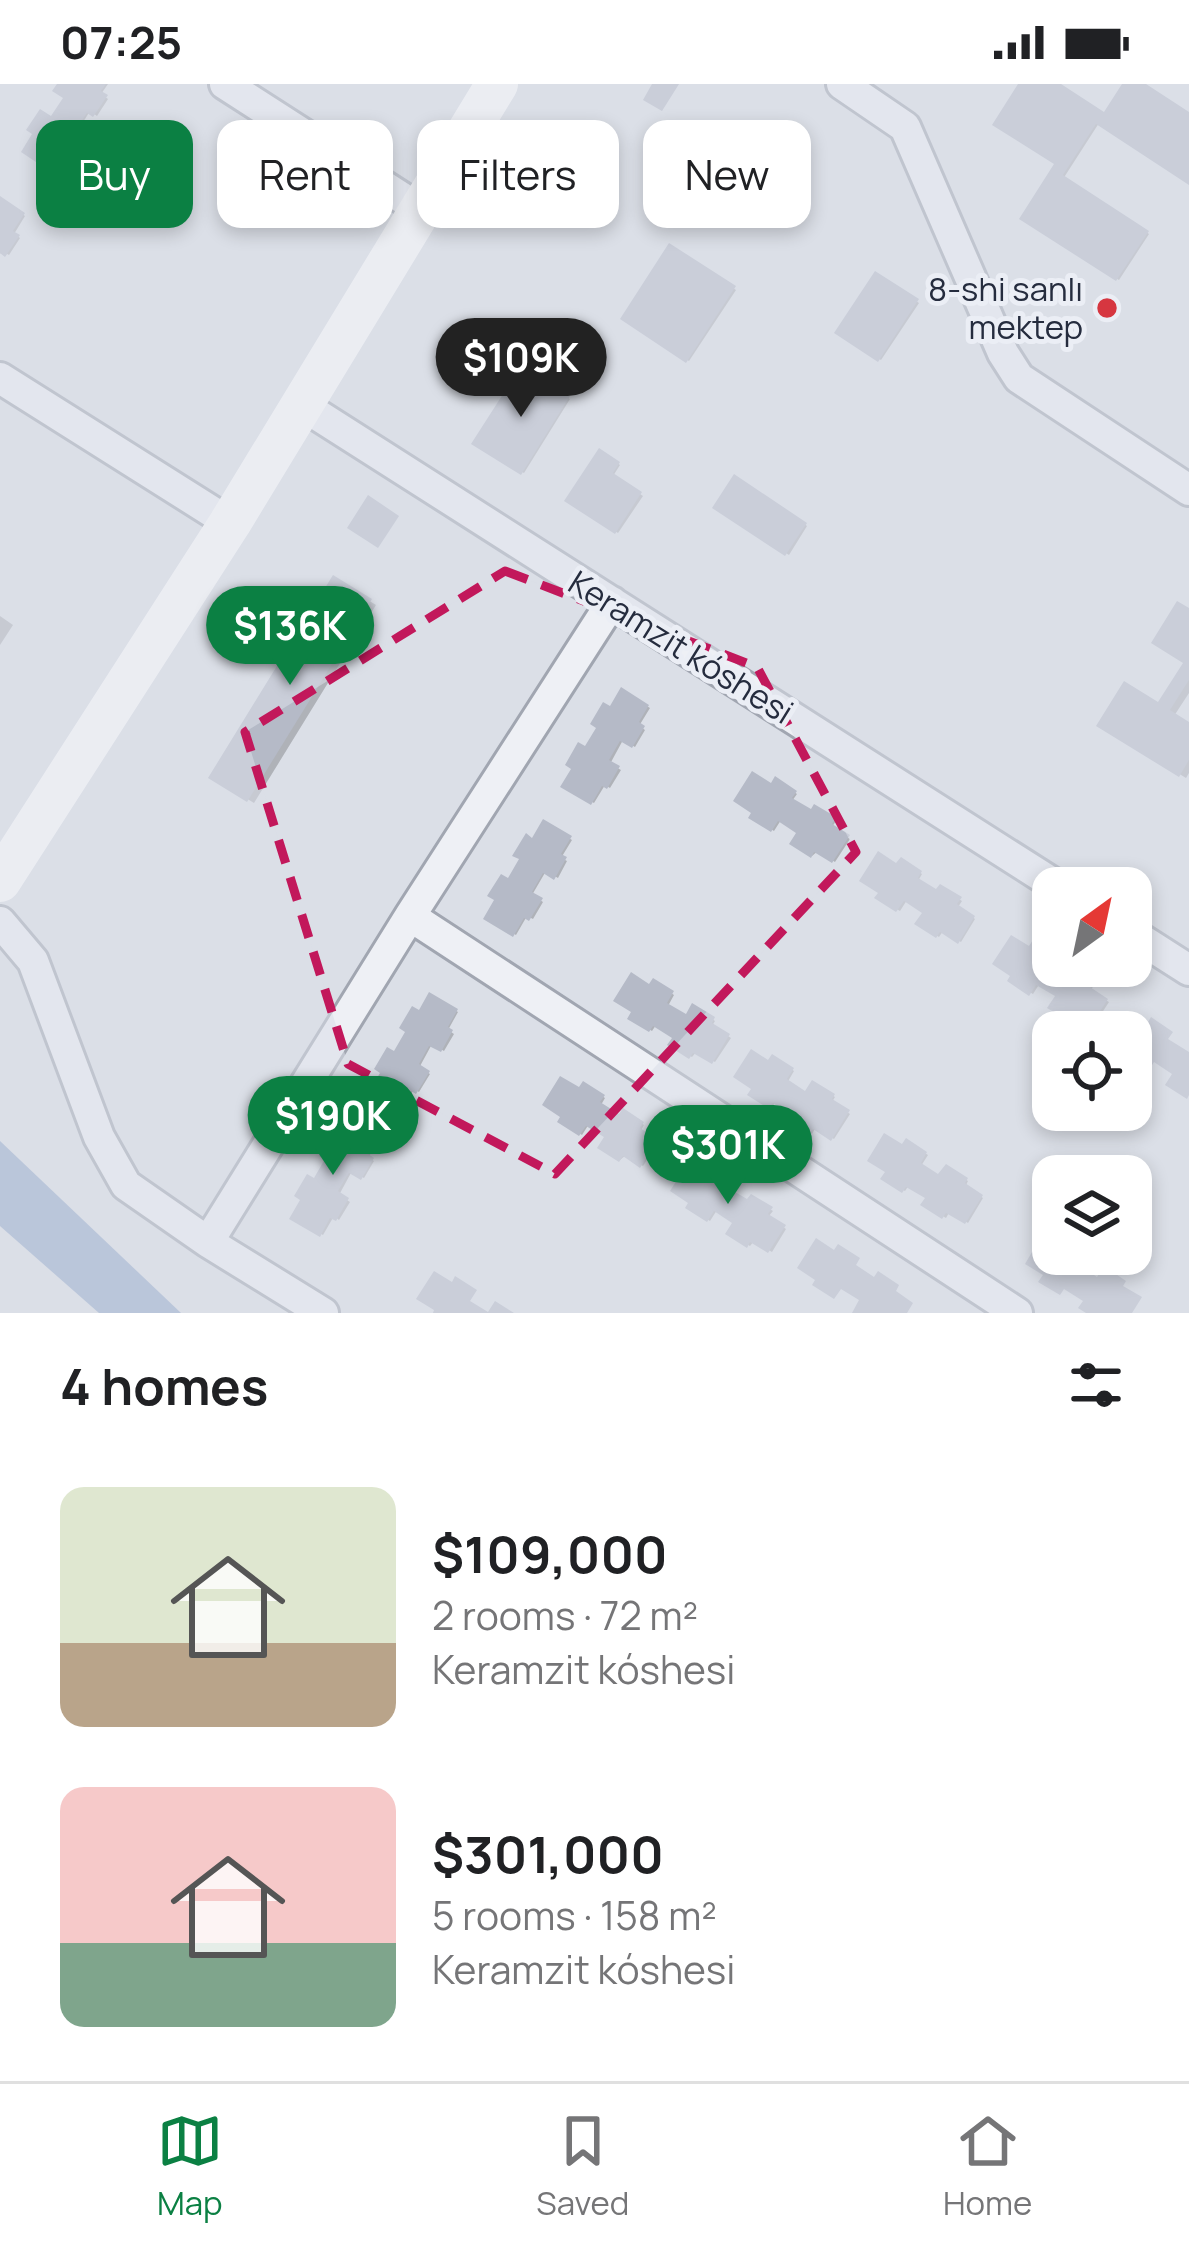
<!DOCTYPE html>
<html lang="en">
<head>
<meta charset="utf-8">
<style>
  :root { --surface:#fff; --page:#f2f2f2; --text:#202124; --muted:#757577; --line:#e0e0e0; --accent:#0b8043 }
  body { margin:0; font-family:Manrope,sans-serif; background:var(--page); color:var(--text); height:100vh; display:flex; flex-direction:column; font-size:45px; white-space:nowrap }
  * { box-sizing:border-box; margin:0 }
  p { font-size:39px; color:var(--muted) }
  .icon { flex:none; width:66px; height:66px; fill:none; stroke:currentColor; stroke-width:2; stroke-linecap:round; stroke-linejoin:round }
  .map { position:relative; height:1229px; overflow:hidden }
  .details { display:flex; flex-direction:column; background:var(--surface); flex:1 }
  .details>* { flex:none }
  .banner { position:absolute; left:36px; top:36px; width:1119px; height:108px; display:flex; gap:24px }
  .needle { width:78px; rotate:33deg }
  .tools { position:absolute; left:1032px; top:783px; display:grid; gap:24px }
  .tools a { display:grid; place-items:center; width:120px; height:120px; border-radius:24px; background:var(--surface); box-shadow:0 6px 18px #0003; font-size:60px }
  .price { position:absolute; translate:-50% -102px; padding:0 27px; border-radius:42px; background:var(--accent); color:#fff; font-size:39px; line-height:78px; filter:drop-shadow(0 3px 6px #0008) }
  .price::after { content:''; position:absolute; left:50%; top:72px; width:36px; height:27px; margin-left:-18px; background:inherit; clip-path:polygon(0 0,100% 0,50% 100%) }
  .price.on { background:#222; color:#fff }
  ul { padding:0; list-style:none }
  li { display:flex; align-items:center; gap:36px; height:300px; padding:0 60px }
  li span { display:grid; place-items:center; flex:none; width:336px; height:240px; border-radius:24px; color:#555 }
  li>.icon { margin-inline-start:auto }
  span .icon { width:144px; height:144px; fill:#fffc; stroke-width:1 }
  li b { font-size:51px }
  h2 { display:flex; justify-content:space-between; align-items:center; height:144px; padding:0 60px; font-size:51px }
  .tag { padding:0 42px; border-radius:24px; background:var(--surface); box-shadow:0 6px 18px #0003; font-size:42px; line-height:108px }
  .tag.on { background:var(--accent); color:#fff }
  .status { display:flex; justify-content:space-between; align-items:center; height:84px; padding:0 60px; background:var(--surface); direction:ltr }
  .status svg { height:33px; fill:currentColor }
  .tabs { display:flex; justify-content:space-around; align-items:center; height:168px; border-top:3px solid var(--line); background:var(--surface); font-size:33px; color:var(--muted) }
  .tabs a { display:grid; justify-items:center; gap:6px }
  .tabs .on { color:var(--accent) }
  .map>svg:first-child { display:block }
  .water { fill:#93a9ca }
  .shadow { fill:#0003 }
  .building { fill:#b5bac7 }
  .lines { fill:none; stroke-linecap:round; stroke-linejoin:round }
  .street-casing { stroke:#a1a6b1; stroke-width:36 }
  .street { stroke:#eef0f5; stroke-width:30 }
  .secondary { stroke:#fff; stroke-width:42 }
  .marked { fill:none; stroke:#c2185b; stroke-width:9; stroke-dasharray:24 15; stroke-linejoin:round }
  .poi-dot { fill:#d63640; stroke:#ebeef5; stroke-width:4.5 }
  .labels { text-anchor:middle; stroke-width:10; stroke-linejoin:round; paint-order:stroke }
  .poi-label { font-size:33px; fill:#252c3e; stroke:#ebeef5; text-anchor:end }
  .street-label { font-size:33px; fill:#252c3e; stroke:#ebeef5 }
</style>
</head>
<body>
<div class="status"><b>07:25</b><svg viewBox="0 0 49 12"><path d="M0 12V9h3v3zM5 12V6h3v6zM10 12V3h3v9zM15 12V0h3v12zM26 1h20v11H26zM47 4h2v5h-2z"/></svg></div>
<div class="map">
<svg width="1189" height="1229" viewBox="0 0 1189 1229">
  <rect width="100%" height="100%" fill="#dbdfe7"/>
  <!-- water -->
  <path class="water" d="M0 1057 181 1229H99L0 1142Z"/>
  <!-- shadow -->
  <path class="shadow" d="M60 0H108L101 10 108 15 97 32 90 27 75 51 80 54 70 71 63 67 52 84 25 67 52 36 67 13Z
    M1021 0H1056L1105 32 1125 0H1141L1189 31V97L1099 39 1063 95 1149 150 1119 196 1023 134 1058 80Z
    M0 115 25 132 14 150 20 154 9 171 2 167 0 170Z
    M670 163 736 206 689 277 624 234Z
    M876 191 919 219 881 276 839 248Z
    M522 286 570 315 524 389 476 359Z
    M600 368 620 381 613 392 643 412 618 449 568 416Z
    M735 394 807 442 789 471 716 423Z
    M334 495 376 521 254 719 212 693Z
    M1189 527V609L1174 632 1189 641V689L1186 694 1100 641 1159 622 1187 578Z
    M0 532 13 541 0 561Z
    M622 607 650 624 639 642 645 646 635 663 623 656 610 680 621 686 610 704 605 701 594 719 564 702Z
    M776 696 797 710 792 717 812 729 815 724 836 737 832 743 850 755 835 778 818 767 812 772 800 748 781 736 774 747 752 733Z
    M544 739 572 756 561 774 567 777 558 794 546 787 532 811 543 818 533 835 527 832 516 851 487 834Z
    M903 778 922 790 918 797 937 809 941 804 962 817 958 823 975 835 961 858 943 847 939 853 919 840 926 828 907 816 900 827 878 813Z
    M1036 861 1053 872V882L1070 893 1074 887 1095 900 1090 907 1109 918 1094 941 1076 930 1072 936 1051 923 1059 911 1040 899 1033 910 1011 896Z
    M654 898 674 911 668 922 687 934 693 923 715 937 712 942 731 954 715 978 697 967 692 973 671 960 676 953 656 941 652 947 631 934Z
    M430 912 458 928 448 946 454 950 444 967 432 960 419 984 430 990 419 1008 414 1005 403 1024 373 1006Z
    M775 975 794 987 787 999 806 1011 813 1000 835 1013 832 1018 850 1030 834 1055 816 1043 812 1050 791 1036 795 1030 776 1017 772 1023 751 1010Z
    M584 1001 605 1014 601 1021 620 1034 624 1028 644 1041 640 1048 658 1059 643 1082 626 1071 620 1076 608 1052 589 1040 582 1051 561 1037Z
    M351 1039 379 1056 368 1074 374 1077 364 1094 352 1087 339 1111 350 1118 339 1136 334 1132 323 1151 293 1134Z
    M907 1058 928 1071 921 1082 940 1094 947 1084 968 1097 965 1103 983 1114 968 1139 950 1127 946 1134 924 1120 929 1113 909 1101 905 1107 884 1094Z
    M712 1087 733 1100 728 1107 748 1119 752 1114 773 1127 768 1133 786 1145 772 1168 754 1157 750 1162 729 1149 736 1138 717 1126 710 1137 689 1123Z"/>
  <!-- building -->
  <path class="building" d="M57 0H106L101 7 108 11 93 33 87 29 75 47 80 51 67 72 60 68 48 86 21 68 32 50 26 46 40 25 51 32 63 14 52 7Z
    M652 0H679L662 27 643 16Z
    M1018 0H1061L1104 28 1122 0H1146L1189 28V101L1096 40 1063 91 1149 147 1116 197 1019 135 1054 80 992 41Z
    M0 112 25 129 13 147 20 151 5 173 0 169Z
    M669 159 736 202 686 279 620 235Z
    M875 187 919 215 878 278 834 249Z
    M521 282 570 312 521 391 471 360Z
    M599 364 620 378 613 389 642 408 615 450 564 417Z
    M734 390 807 439 785 472 712 424Z
    M368 411 399 432 378 464 347 444Z
    M333 491 372 515 247 718 208 694Z
    M1177 517 1189 524V596L1170 626 1189 638V676L1179 693 1096 642 1124 597 1158 618 1183 579 1151 559Z
    M621 603 649 621 639 638 645 642 632 664 620 657 609 676 620 682 607 705 602 702 591 721 560 703 571 685 565 681 578 658 585 662 596 644 590 640 603 618 610 622Z
    M752 687 771 699 775 692 797 707 792 714 811 725 814 720 836 733 832 740 850 751 832 779 814 768 811 774 789 760 796 749 778 737 771 748 748 734 751 729 733 717Z
    M543 735 572 752 561 770 567 773 554 796 543 789 532 808 543 814 529 837 524 834 513 853 483 835 494 816 487 812 501 790 508 794 519 775 512 772 526 749 532 754Z
    M878 767 896 779 901 773 922 787 918 794 936 805 940 800 962 813 957 820 975 832 958 860 940 848 936 854 914 840 922 829 904 817 896 828 874 814 878 809 859 797Z
    M1011 851 1029 862 1033 856 1053 869 1051 877 1053 882H1059L1069 889 1073 883 1095 897 1090 903 1108 915 1090 943 1073 931 1069 937 1047 924 1055 912 1036 901 1029 912 1007 897 1010 892 992 880Z
    M631 888 649 900 653 894 674 907 667 919 686 930 692 919 715 933 712 939 730 950 712 980 693 969 689 975 667 961 672 954 653 942 649 948 627 935 631 928 613 917Z
    M429 908 458 925 448 943 453 946 441 968 429 962 419 980 430 987 416 1010 411 1007 400 1025 369 1007 380 989 374 985 387 963 394 967 405 948 399 944 412 922 419 926Z
    M1128 928 1147 940 1151 933 1173 948 1168 955 1189 968V1011L1187 1015 1165 1001 1172 990 1154 978 1147 989 1131 979V948H1116Z
    M751 965 768 976 772 970 794 984 787 995 805 1007 812 996 835 1010 832 1015 850 1026 831 1057 813 1045 809 1051 787 1037 791 1031 773 1019 769 1025 747 1011 751 1005 733 993Z
    M560 992 579 1003 583 997 605 1011 600 1018 619 1030 623 1024 644 1038 640 1044 658 1056 640 1084 623 1072 619 1078 597 1064 604 1053 586 1042 579 1052 557 1038 560 1033 542 1021Z
    M350 1035 378 1052 368 1070 374 1074 361 1096 349 1089 338 1107 349 1114 336 1137 330 1134 320 1153 289 1135 300 1116 294 1112 307 1090 314 1094 325 1075 319 1072 332 1049 339 1053Z
    M884 1049 902 1060 906 1054 927 1068 921 1079 938 1090 946 1080 968 1094 965 1099 983 1111 965 1140 946 1129 942 1135 920 1121 925 1114 906 1103 902 1109 880 1095 885 1088 867 1077Z
    M689 1077 707 1089 711 1082 733 1097 728 1104 747 1115 751 1110 773 1123 768 1130 786 1141 768 1169 750 1158 747 1164 725 1150 732 1139 714 1127 707 1138 685 1124 688 1119 670 1107Z
    M1042 1151 1053 1158V1170H1086L1079 1181 1097 1193 1104 1182 1126 1197 1123 1202 1142 1213 1132 1229H1086L1078 1224 1083 1217 1064 1205 1060 1211 1038 1198 1043 1191 1025 1180Z
    M816 1154 834 1166 838 1160 860 1174 856 1181 874 1193 878 1187 899 1201 896 1207 913 1219 907 1229H852L859 1216 841 1205 834 1215 812 1201 815 1196 797 1184Z
    M434 1187 452 1198 455 1192 477 1206 470 1217 488 1228 495 1217 514 1229H433L434 1226 416 1215Z"/>
  <g class="lines">
    <defs>
      <path id="street" d="M225 0 421 126
        M842 0 905 43 1003 269 1019 294 1189 406
        M0 294 230 439
        M302 321 1060 804
        M410 832 1017 1229
        M0 838 33 877 99 1053 126 1101 208 1158 323 1229
        M1131 849 1189 886
        M208 1158 410 832 612 518"/>
    </defs>
    <!-- street casing -->
    <use href="#street" class="street-casing"/>
    <!-- street -->
    <use href="#street" class="street"/>
    <!-- secondary -->
    <path class="secondary" d="M0 797 230 439 497 0"/>
  </g>
  <!-- marked area -->
  <path d="M0 0H1189V1229H0ZM505 487 757 583 856 768 555 1090 348 980 245 648Z" fill="#dbdfe7" fill-opacity=".55" fill-rule="evenodd"/>
  <path class="marked" d="M505 487 757 583 856 768 555 1090 348 980 245 648Z"/>
  <!-- markers -->
  <circle class="poi-dot" cx="1107" cy="224" r="12"/>
  <g class="labels">
    <!-- poi labels -->
    <g class="poi-label">
      <text x="1083" y="217">8-shi sanlı<tspan x="1083" dy="38">mektep</tspan></text>
    </g>
    <!-- street labels -->
    <g class="street-label">
      <text transform="translate(681 563) rotate(32)" y="12">Keramzit kóshesi</text>
    </g>
  </g>
</svg>
<div class="tools">
<a><svg class="needle" viewBox="-14 -14 28 28"><path d="M0-13l5 13h-10z" fill="#e53935"/><path d="M0 13l5-13h-10z" fill="#757577"/></svg></a>
<a><svg class="icon" aria-label="locate" viewBox="0 0 24 24"><circle cx="12" cy="12" r="6"/><path d="M12 2v4M12 18v4M2 12h4M18 12h4"/></svg></a>
<a><svg class="icon" aria-label="layers" viewBox="0 0 24 24"><path d="M12 4l9 5-9 5-9-5zM3 14l9 5 9-5"/></svg></a>
</div>
<b class="price on" style="left:521px;top:336px">$109K</b>
<b class="price" style="left:290px;top:604px">$136K</b>
<b class="price" style="left:333px;top:1094px">$190K</b>
<b class="price" style="left:728px;top:1123px">$301K</b>
<div class="banner">
<a class="tag on">Buy</a>
<a class="tag">Rent</a>
<a class="tag">Filters</a>
<a class="tag">New</a>
</div>
</div>
<section class="details">
<h2>4 homes<svg class="icon" aria-label="filters" viewBox="0 0 24 24"><path d="M4 7h16M4 17h16"/><circle cx="9" cy="7" r="2"/><circle cx="15" cy="17" r="2"/></svg></h2>
<ul>
<li><span style="background:linear-gradient(#dfe7d0 65%,#b9a48a 0)"><svg class="icon" aria-label="home" viewBox="0 0 24 24"><path d="M3 11l9-7 9 7M6 9v11h12V9"/></svg></span><div><b>$109,000</b><p>2 rooms · 72 m²</p><p>Keramzit kóshesi</p></div></li>
<li><span style="background:linear-gradient(#f6c9c9 65%,#7fa58c 0)"><svg class="icon" aria-label="home" viewBox="0 0 24 24"><path d="M3 11l9-7 9 7M6 9v11h12V9"/></svg></span><div><b>$301,000</b><p>5 rooms · 158 m²</p><p>Keramzit kóshesi</p></div></li>
</ul>
</section>
<nav class="tabs">
<a class="on"><svg class="icon" aria-label="map" viewBox="0 0 24 24"><path d="M3 6l6-2 6 2 6-2v14l-6 2-6-2-6 2zM9 4v14M15 6v14"/></svg>Map</a>
<a><svg class="icon" aria-label="saved" viewBox="0 0 24 24"><path d="M7 4h10v16l-5-4-5 4z"/></svg>Saved</a>
<a><svg class="icon" aria-label="home" viewBox="0 0 24 24"><path d="M3 11l9-7 9 7M6 9v11h12V9"/></svg>Home</a>
</nav>
</body>
</html>
